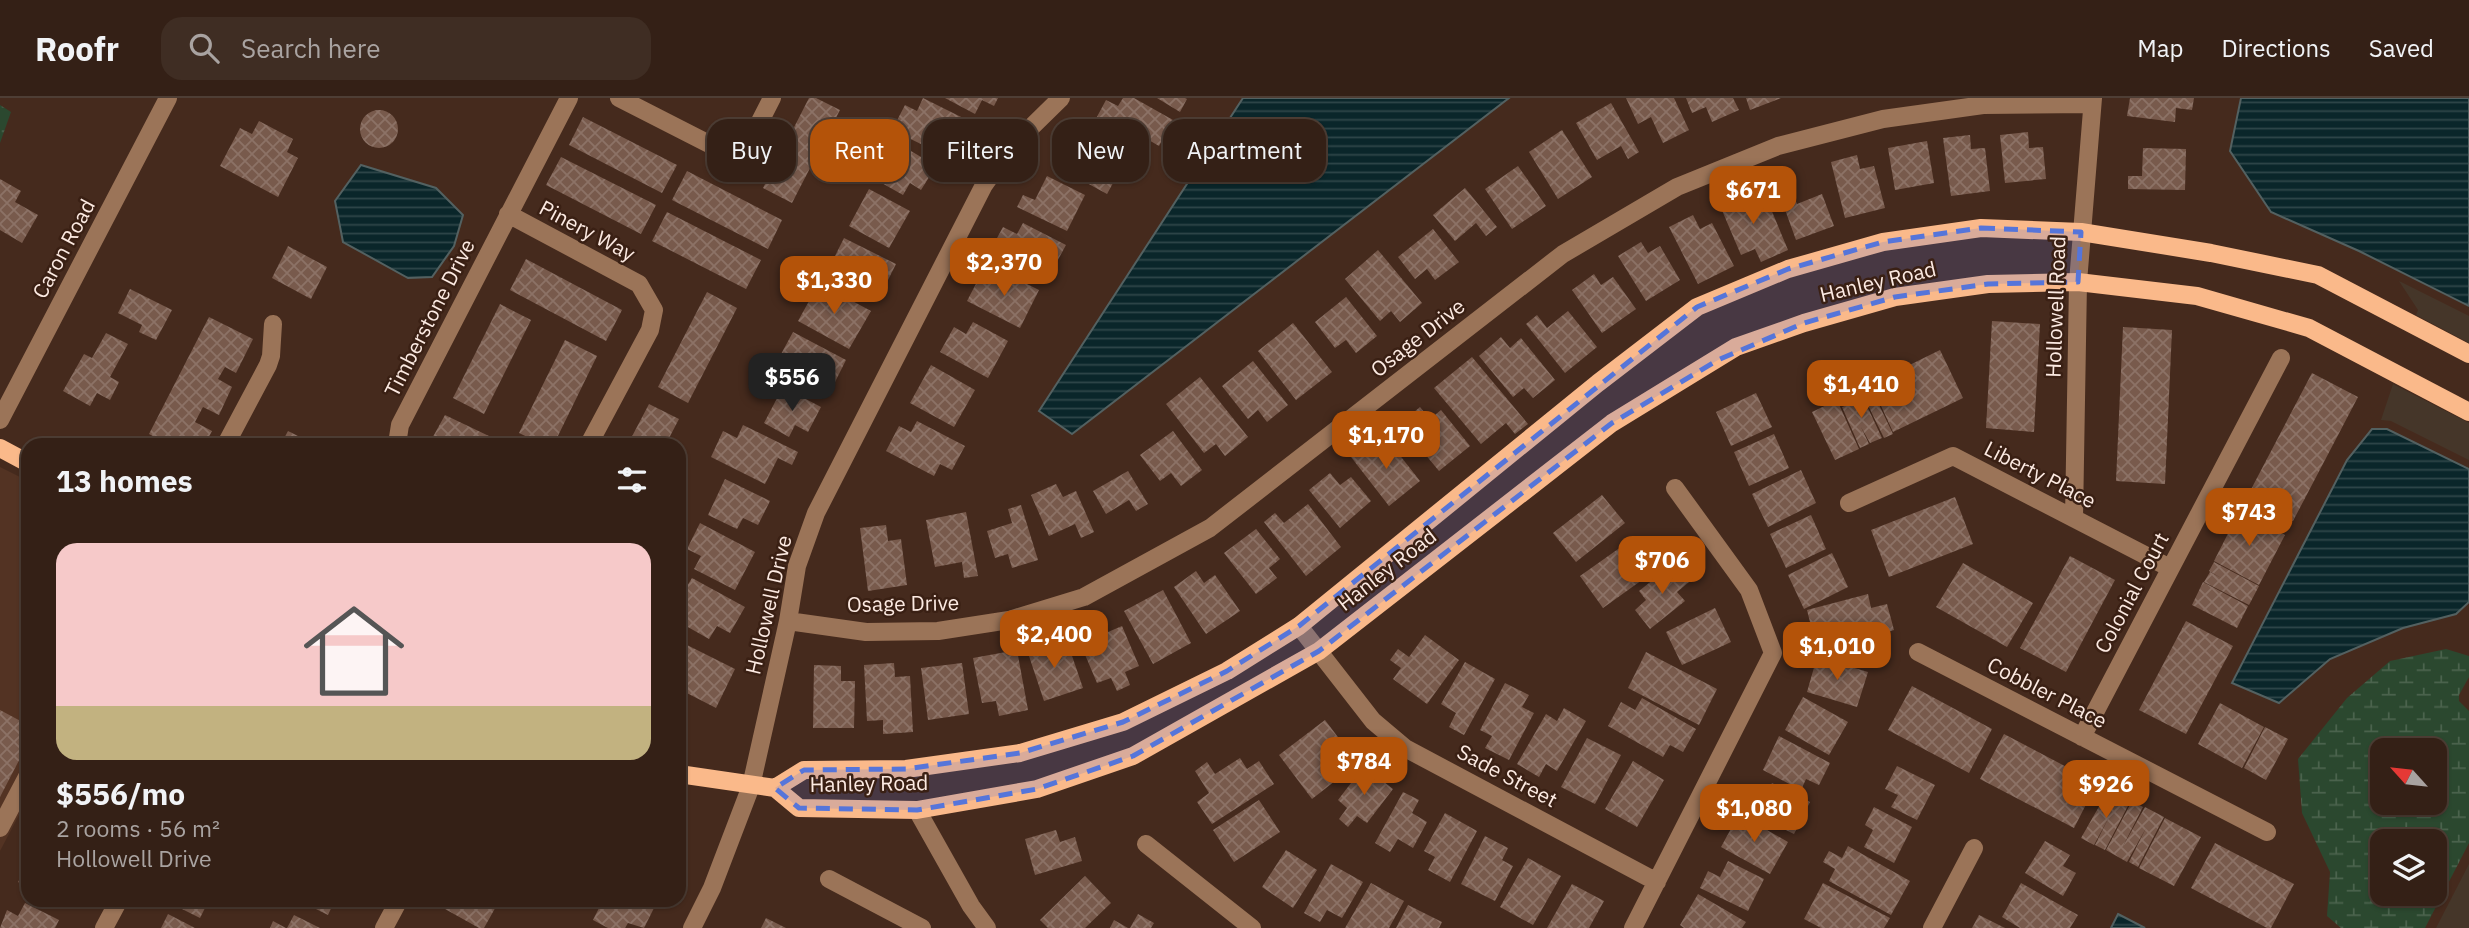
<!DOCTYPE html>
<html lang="en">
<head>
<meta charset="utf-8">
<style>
  :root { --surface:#342016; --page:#3f2d23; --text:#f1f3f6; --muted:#a9a3a1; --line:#4e3e35; --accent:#b45309 }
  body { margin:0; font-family:"IBM Plex Sans",sans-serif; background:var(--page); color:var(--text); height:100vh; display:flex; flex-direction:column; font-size:26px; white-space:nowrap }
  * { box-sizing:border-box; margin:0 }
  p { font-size:23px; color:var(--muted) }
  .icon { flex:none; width:38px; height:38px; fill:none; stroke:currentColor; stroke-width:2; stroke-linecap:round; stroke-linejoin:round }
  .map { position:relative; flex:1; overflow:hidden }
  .side { position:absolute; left:21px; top:340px; width:665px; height:469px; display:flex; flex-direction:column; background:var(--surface); border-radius:21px; box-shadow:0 2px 5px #0004,0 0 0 2px var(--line) }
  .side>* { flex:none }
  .top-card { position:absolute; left:707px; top:21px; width:665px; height:63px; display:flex; gap:14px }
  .needle { width:46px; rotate:297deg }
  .fabs { position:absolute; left:2370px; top:640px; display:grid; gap:14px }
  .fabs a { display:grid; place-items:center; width:77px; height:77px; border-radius:14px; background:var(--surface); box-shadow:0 2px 5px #0004,0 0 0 2px var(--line); font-size:35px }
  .price { position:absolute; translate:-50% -60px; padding:0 16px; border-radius:14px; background:var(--accent); color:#fff; font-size:23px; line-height:46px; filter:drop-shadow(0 2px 4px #0008) }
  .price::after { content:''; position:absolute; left:50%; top:42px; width:21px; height:16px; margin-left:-10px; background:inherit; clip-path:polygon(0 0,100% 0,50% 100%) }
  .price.current { background:#222; color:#fff }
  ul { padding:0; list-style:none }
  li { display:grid; align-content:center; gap:14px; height:371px; padding:0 35px }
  li span { display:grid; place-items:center; height:217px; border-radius:21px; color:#555 }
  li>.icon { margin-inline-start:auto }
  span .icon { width:126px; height:126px; fill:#fffc; stroke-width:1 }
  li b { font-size:30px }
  h2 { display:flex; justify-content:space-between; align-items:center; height:84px; padding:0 35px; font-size:30px }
  .pill { padding:0 24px; border-radius:21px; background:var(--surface); box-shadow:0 2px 5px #0004,0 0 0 2px var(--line); font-size:24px; line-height:63px }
  .pill.current { background:var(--accent); color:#fff }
  header { display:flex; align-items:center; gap:42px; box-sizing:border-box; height:98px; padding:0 35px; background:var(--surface); border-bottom:2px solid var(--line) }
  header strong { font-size:33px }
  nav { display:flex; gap:38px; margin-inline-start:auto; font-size:24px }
  .search { width:490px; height:63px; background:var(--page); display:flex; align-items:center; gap:18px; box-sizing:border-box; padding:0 24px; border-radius:21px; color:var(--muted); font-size:26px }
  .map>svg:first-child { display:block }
  .commercial { fill:#453629 }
  .built { fill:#533323 }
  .wetland { fill:url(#wetland-marsh); fill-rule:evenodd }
  .water { fill:url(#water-rules); stroke:#536161; stroke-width:2 }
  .building { fill:url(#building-cross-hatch) }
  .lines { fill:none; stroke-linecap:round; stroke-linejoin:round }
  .minor { stroke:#9b7458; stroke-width:18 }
  .major { stroke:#fab98a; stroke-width:18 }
  .marked { fill:#5575da; fill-opacity:0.2; stroke:#5575da; stroke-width:5; stroke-dasharray:14 9; stroke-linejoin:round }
  .labels { text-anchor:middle; stroke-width:5; stroke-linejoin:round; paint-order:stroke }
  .street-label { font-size:21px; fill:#fceae2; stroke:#3a2014 }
</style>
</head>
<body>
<header>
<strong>Roofr</strong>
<div class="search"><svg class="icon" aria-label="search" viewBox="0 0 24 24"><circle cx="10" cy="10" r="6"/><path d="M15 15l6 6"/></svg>Search here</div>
<nav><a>Map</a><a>Directions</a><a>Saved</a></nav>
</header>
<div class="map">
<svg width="2469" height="830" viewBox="0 0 2469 830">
  <defs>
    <pattern id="wetland-marsh" width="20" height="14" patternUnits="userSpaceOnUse" patternTransform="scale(1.75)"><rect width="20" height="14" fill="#2b482f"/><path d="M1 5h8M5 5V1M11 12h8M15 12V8" fill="none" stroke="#4b634d"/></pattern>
    <pattern id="water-rules" width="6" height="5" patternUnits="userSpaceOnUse" patternTransform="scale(1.75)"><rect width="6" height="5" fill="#0a262a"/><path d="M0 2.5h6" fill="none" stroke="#2f4649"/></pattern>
    <pattern id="building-cross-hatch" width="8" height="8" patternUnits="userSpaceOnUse" patternTransform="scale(1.75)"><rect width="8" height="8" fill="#785a4c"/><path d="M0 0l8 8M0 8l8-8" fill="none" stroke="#8c7266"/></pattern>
  </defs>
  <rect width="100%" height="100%" fill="#452a1d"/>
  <!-- commercial -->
  <path class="commercial" d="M2399 183 2469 218V245L2416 217 2418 212Z
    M2393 286 2469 325V362L2391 323 2381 322Z
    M2469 766V830H2436Z"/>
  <!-- built -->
  <path class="built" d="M0 369 28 383V700L0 753Z"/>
  <!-- wetland -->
  <path class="wetland" d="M0 7 11 14 0 45Z
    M2446 551 2469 558V579L2459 597V603L2469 613V745L2425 830H2341L2327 818 2330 774 2302 715 2298 661 2347 600 2390 563ZM2382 653H2434V705H2382ZM2382 744H2434V796H2382Z"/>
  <!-- water -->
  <path class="water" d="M1243 0H1509L1072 336 1039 313Z
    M2241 0H2469V208L2359 153 2271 114 2230 53Z
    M361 67 436 90 463 117 454 148 432 179 408 180 343 144 335 103Z
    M2372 331H2387L2469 371V504L2456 516 2403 530 2330 561 2279 605 2232 585 2347 362Z
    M2118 816 2145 830H2111Z"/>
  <!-- building -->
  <path class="building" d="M809 0H816L840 12 792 105 763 90Z
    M923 0 973 25 954 62 892 32 905 7 917 13Z
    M945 0H998L994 8 982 2 975 16Z
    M1123 0H1134L1173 22 1159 48 1147 41 1139 54 1092 28 1106 2 1118 8Z
    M1157 0H1185L1187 1 1180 14Z
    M1626 0H1674L1689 32 1663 45 1651 19 1638 26Z
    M1686 0H1733L1739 12 1712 24 1706 9 1692 15Z
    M1746 0H1781L1750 12Z
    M2130 0H2194L2192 12 2176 10 2175 24 2127 18Z
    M1611 5 1639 54 1628 61 1621 48 1597 62 1576 25Z
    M360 31a19 19 0 1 1 38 0a19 19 0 1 1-38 0Z
    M583 19 677 67 662 95 569 47Z
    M259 23 293 41 287 54 298 60 278 99 220 68 240 30 252 36Z
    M1562 32 1592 79 1558 101 1529 54Z
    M2028 34 2029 50 2043 49 2046 81 2005 85 2000 37Z
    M1088 36 1128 58 1107 96 1054 67 1068 41 1081 49Z
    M1970 37 1971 51 1985 50 1990 93 1951 98 1943 40Z
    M891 41 936 68 921 92 910 85 903 97 880 84 888 72 876 65Z
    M1927 43 1934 85 1895 92 1888 50Z
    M2143 50 2186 51 2185 92 2128 91V78H2142Z
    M1857 57 1860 71 1874 68 1885 110 1845 120 1831 64Z
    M561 59 656 107 641 136 546 87Z
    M1518 68 1546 108 1512 131 1485 91Z
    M687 73 782 122 768 151 672 102Z
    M1047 78 1085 97 1067 133 1017 109 1023 97 1035 102Z
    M0 81 21 93 15 104 38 117 22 145 0 132Z
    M1465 90 1497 129 1486 138 1476 125 1455 143 1433 117Z
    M1791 90 1797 106 1822 96 1834 128 1796 142 1779 95Z
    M869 91 910 113 889 150 849 128Z
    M1746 91 1752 105 1766 99 1788 152 1761 164 1755 151 1741 157 1718 103Z
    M667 114 761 162 746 191 652 143Z
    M1693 117 1700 131 1712 125 1734 168 1698 186 1669 129Z
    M1023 125 1066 147 1053 171 1039 164 1033 176 990 153 1003 129 1017 136Z
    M1433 131 1459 164 1435 182 1427 171 1415 181 1398 159Z
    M844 140 896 166 884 190 871 184 865 196 826 176Z
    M1641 144 1648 155 1660 148 1680 182 1646 203 1618 158Z
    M288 148 327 169 311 201 272 180Z
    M1378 152 1422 205 1400 224 1391 213 1380 223 1345 181Z
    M526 161 622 212 606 243 510 192Z
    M999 172 1039 192 1020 230 967 203 980 178 993 184Z
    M1594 176 1601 187 1613 179 1636 211 1602 235 1572 192Z
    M819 185 871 213 849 251 798 223Z
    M130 191 172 212 156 242 139 234 142 227 118 215Z
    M707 194 737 210 688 305 658 289Z
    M1346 199 1377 238 1356 255 1346 242 1335 250 1315 224Z
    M500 206 531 222 484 316 453 300Z
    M1568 213 1597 249 1565 275 1526 226 1537 217 1547 230Z
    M209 219 253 241 236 275 225 269 218 281 232 289 219 317 203 309 195 324 212 333 205 346H169L149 336Z
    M1992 223 2040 226 2034 334 1986 330Z
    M973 224 1008 243 988 280 940 254 954 229 966 236Z
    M1293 225 1332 274 1296 302 1258 253Z
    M2123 229 2172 232 2165 386 2116 383Z
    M793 234 846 262 834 286 820 279 814 291 788 277 794 265 780 258Z
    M106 235 128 246 110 279 119 284 110 302 97 295 90 308 63 293 84 256 92 260Z
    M1501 239 1510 250 1521 240 1555 282 1533 300 1524 290 1513 299 1479 258Z
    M565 242 597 258 554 346H542L519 335Z
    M1940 252 1963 300 1893 334 1871 286Z
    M1472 259 1528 326 1515 336 1506 325 1481 346 1434 290Z
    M1253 263 1288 307 1267 324 1258 312 1248 321 1222 288Z
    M931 267 975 292 954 329 910 305Z
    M2312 275 2358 299 2293 423 2247 399Z
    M1200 279 1248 339 1225 358 1216 346 1204 355 1166 306Z
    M1869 286 1893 336 1884 340 1860 291Z
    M783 289 821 309 808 334 795 327 789 339 764 325Z
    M1859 291 1882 340 1870 345 1861 329 1869 346 1860 350 1842 309 1851 306 1847 297Z
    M1756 295 1772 329 1731 348 1716 314Z
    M1837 302 1859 351 1835 362 1812 314Z
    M649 306 679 321 668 342 666 346H628Z
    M1420 309 1430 321 1441 312 1470 348 1439 373 1400 326Z
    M445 317 491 339 504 346H429Z
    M917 323 965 348 952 372 940 366 934 378 886 353 899 328 911 334Z
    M743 327 798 354 792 367 778 360 765 386 711 359 723 333 737 340Z
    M288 333 314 346H281Z
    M1173 333 1202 372 1181 388 1171 375 1160 383 1140 357Z
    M1774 336 1789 370 1749 388 1734 354Z
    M1371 342 1381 354 1391 346 1420 383 1389 408 1351 359Z
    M1801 372 1816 405 1768 429 1752 396Z
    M1128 373 1148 406 1136 413 1129 402 1106 416 1093 393Z
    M1330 375 1340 387 1351 379 1371 403 1340 430 1309 392Z
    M725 381 770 403 758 427 743 420 737 431 708 417Z
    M1056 386 1063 399 1076 393 1094 434 1081 440 1075 426 1049 438 1031 397Z
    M1602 397 1625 425 1576 464 1553 435Z
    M1955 399 1973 446 1889 479 1871 432Z
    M1308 406 1341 449 1306 478 1264 424 1275 415 1284 425Z
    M1021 407 1038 462 1012 470 1008 456 995 460 987 433 1012 425 1008 411Z
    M966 414 978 478 964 480 962 464 935 469 926 422Z
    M2239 414 2285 437 2259 487 2214 463Z
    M1811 417 1826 451 1786 470 1770 436Z
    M700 425 755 454 735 492 694 471 701 458 687 451Z
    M886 427 888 443 901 441 907 487 868 493 860 430Z
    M1256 431 1280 461 1269 470 1277 480 1256 496 1224 455Z
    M1628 444 1636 454 1648 446 1663 467 1603 510 1580 478Z
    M1832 455 1848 489 1804 511 1788 477Z
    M2070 458 2115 482 2066 574 2020 550Z
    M2214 464 2259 488 2249 507 2204 484 2210 474 2223 481 2209 473Z
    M1674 465 1689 484 1677 494 1685 503 1650 531 1635 512 1646 502 1639 493Z
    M1963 465 2033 505 2007 549 1936 509Z
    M1196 473 1204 485 1215 477 1240 513 1206 536 1174 489Z
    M692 480 745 509 730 535 717 528 709 541 679 524V490L684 493Z
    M2203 484 2248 508 2237 530 2192 507Z
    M1163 492 1191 545 1153 566 1124 513Z
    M1868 496 1871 510 1887 506 1894 532 1878 537 1882 550 1867 554 1863 540 1817 552 1807 512Z
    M1715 510 1731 544 1682 567 1666 534Z
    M1102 521 1108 534 1122 528 1139 568 1125 574 1130 587 1117 593 1111 580 1097 585 1075 533Z
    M2186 523 2233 548 2186 636 2139 612Z
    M1425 537 1459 562 1427 606 1393 581 1401 570 1390 562 1398 551 1409 559Z
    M1051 540 1056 554 1069 549 1083 590 1044 603 1026 549Z
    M679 543 735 571 716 610 679 591Z
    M1017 552 1028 612 999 618 996 603 982 605 973 560Z
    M1646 554 1717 591 1699 627 1628 590Z
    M1817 559 1868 574 1857 609 1807 594Z
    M1465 564 1495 581 1464 637 1449 629 1456 615 1441 606Z
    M894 565 895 579 910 578 913 634 883 636V622L867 623 864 567Z
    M962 565 969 616 928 622 921 570Z
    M814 567 841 568V583H855L854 630H813Z
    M1505 585 1529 597 1522 609 1534 615 1509 662 1485 650 1492 638 1480 632Z
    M1912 588 1992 631 1969 675 1888 632Z
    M1803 599 1848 624 1829 657 1785 632Z
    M1642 600 1696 631 1683 654 1670 647 1663 659 1608 628 1621 604 1635 612Z
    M2220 605 2264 629 2242 670 2198 646Z
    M1564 610 1586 623 1557 673 1546 666 1539 679 1517 666 1546 616 1557 623Z
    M0 612 28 627V645L0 699Z
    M1325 622 1350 655 1327 672 1335 683 1312 701 1279 657Z
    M2265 629 2288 641 2266 682 2244 670Z
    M2004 636 2097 685 2074 730 1980 681Z
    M1779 638 1830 665 1819 687 1806 681 1801 692 1763 672Z
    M1587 640 1621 657 1595 706 1561 689Z
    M1240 660 1247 671 1259 663 1274 686 1212 726 1197 704 1209 695 1195 673 1207 664 1215 676Z
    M1633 663 1664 682 1637 729 1605 711Z
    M1364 668 1393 691 1367 725 1357 718 1348 729 1339 721 1347 710 1338 702Z
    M1897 668 1935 687 1917 722 1891 709 1898 697 1885 691Z
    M1772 685 1810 704 1794 736 1743 711 1752 694 1764 701Z
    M2109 691 2131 702 2105 752 2095 747 2109 719 2094 747 2081 740Z
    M1403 694 1419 702 1412 715 1427 724 1413 750 1398 741 1390 754 1375 745Z
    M1259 702 1280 734 1234 764 1213 732Z
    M2132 703 2143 709 2122 750 2145 709 2164 719 2138 769 2129 764 2146 730 2127 764 2106 752Z
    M1874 709 1912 729 1894 765 1864 749 1873 732 1865 727Z
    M1445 715 1477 733 1450 784 1428 772 1435 759 1424 753Z
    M1739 716 1788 744 1770 776 1721 749Z
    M2165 720 2201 739 2174 788 2139 770Z
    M1056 732 1060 744 1075 739 1082 763 1035 777 1025 741Z
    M1485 738 1508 750 1502 762 1513 768 1495 803 1461 786Z
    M2045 743 2070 757 2063 768 2076 775 2063 798 2025 775Z
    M2215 745 2294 786 2271 830H2267L2191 790Z
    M1848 748 1910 783 1891 817 1829 783 1835 771 1823 764 1829 753 1842 760Z
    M1286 752 1317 772 1293 810 1262 789Z
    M1528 760 1561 778 1533 827 1500 809Z
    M1728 763 1764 781 1748 813 1700 790 1708 773 1720 779Z
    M28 766V790L18 784Z
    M1331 766 1363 784 1342 820 1327 812 1320 824 1304 815Z
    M1085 778 1111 805 1085 830H1048L1040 822Z
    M1371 785 1404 803 1389 830H1345Z
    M1823 785 1890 820 1884 830H1821L1804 821Z
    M2021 785 2078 817 2070 830H2020L2002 819Z
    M1572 786 1604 803 1589 830H1547Z
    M1698 796 1746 824 1742 830H1684L1680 827Z
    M176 802H209L200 820 174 807Z
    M298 802H335L328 817Z
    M450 802H492L498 805 484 830H479L445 811Z
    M603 802H658L644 830 628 825 625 830H608L593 822Z
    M25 805 59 822 55 830H0L7 812 18 818Z
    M1408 807 1442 824 1439 830H1396Z
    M168 816 195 830H161Z
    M1138 816 1154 825 1151 830H1130Z
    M294 817 320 830H287Z
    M1979 817 2005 830H1972Z
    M766 820 786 830H761Z
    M1114 822 1128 830H1110Z
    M273 823 286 830H270Z"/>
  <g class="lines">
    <!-- minor -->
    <path class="minor" d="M619 0 717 50H738L753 37 772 0
      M508 116 639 186 654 212 650 232 589 346
      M0 322 168 0
      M226 346 268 267 271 258 273 226
      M397 346 400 327 569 0
      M1849 405 1953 358 2170 470
      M2074 420 2078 184 2093 0
      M788 523 866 534 938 533 1009 522 1084 499 1210 430 1563 156 1677 89 1778 48 1883 21 1983 7 2092 6
      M1299 528 1373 623 1405 650 1657 784
      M1918 554 2267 734
      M2082 639 2281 260
      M917 712 971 808 987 830
      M0 730 28 677
      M1146 746 1252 830
      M829 781 922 830
      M104 830 119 802
      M384 830 399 802
      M692 830 712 790 751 688 788 523 797 468 816 415 984 87 1011 49 1061 0
      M1633 830 1773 555 1749 492 1675 390
      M1932 830 1974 750"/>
    <!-- major -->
    <path class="major" d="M0 350 28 365
      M679 676 775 690
      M775 690 804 672 906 671 1020 655 1123 624 1227 573 1299 528 1598 285 1697 209 1788 171 1883 144 1981 130 2081 134 2211 155 2318 177 2469 256
      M775 690 799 710 917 712 1037 691 1133 658 1319 553 1612 325 1736 249 1804 225 1895 199 1988 186 2078 184 2197 198 2309 230 2469 314"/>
  </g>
  <!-- marked area -->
  <path class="marked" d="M1981 130 2081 134 2078 184 1988 186 1895 199 1804 225 1718 262 1612 325 1319 553 1133 658 1037 691 917 712 799 710 775 690 804 672 906 671 1020 655 1123 624 1227 573 1299 528 1697 209 1788 171 1883 144Z"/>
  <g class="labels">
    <!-- street labels -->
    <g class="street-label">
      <text transform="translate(587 133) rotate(28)" y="7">Pinery Way</text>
      <text transform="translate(64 151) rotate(-62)" y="7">Caron Road</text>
      <text transform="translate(1878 184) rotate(-13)" y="7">Hanley Road</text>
      <text transform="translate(2056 209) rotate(-88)" y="7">Hollowell Road</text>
      <text transform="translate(430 220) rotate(-63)" y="7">Timberstone Drive</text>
      <text transform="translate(1418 240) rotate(-38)" y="7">Osage Drive</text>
      <text transform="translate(2040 377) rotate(27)" y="7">Liberty Place</text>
      <text transform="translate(1387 472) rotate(-38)" y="7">Hanley Road</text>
      <text transform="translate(2132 495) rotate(-62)" y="7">Colonial Court</text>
      <text transform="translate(903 506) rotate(-1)" y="7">Osage Drive</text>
      <text transform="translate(769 507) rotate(-77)" y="7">Hollowell Drive</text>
      <text transform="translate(2047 595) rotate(27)" y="7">Cobbler Place</text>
      <text transform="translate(1507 678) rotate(28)" y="7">Sade Street</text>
      <text transform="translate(869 686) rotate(-1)" y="7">Hanley Road</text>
    </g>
  </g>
</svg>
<div class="fabs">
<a><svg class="needle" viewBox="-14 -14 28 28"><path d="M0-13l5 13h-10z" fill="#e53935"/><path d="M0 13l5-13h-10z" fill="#a9a3a1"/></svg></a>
<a><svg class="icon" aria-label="layers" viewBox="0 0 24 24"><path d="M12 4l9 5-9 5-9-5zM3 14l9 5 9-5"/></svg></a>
</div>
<b class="price" style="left:1753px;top:128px">$671</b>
<b class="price" style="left:1004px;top:200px">$2,370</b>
<b class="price" style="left:834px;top:218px">$1,330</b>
<b class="price current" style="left:792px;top:315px">$556</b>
<b class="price" style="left:1861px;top:322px">$1,410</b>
<b class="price" style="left:1386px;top:373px">$1,170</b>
<b class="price" style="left:2249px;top:450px">$743</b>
<b class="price" style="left:1662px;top:498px">$706</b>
<b class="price" style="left:1054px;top:572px">$2,400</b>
<b class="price" style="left:1837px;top:584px">$1,010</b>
<b class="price" style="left:1364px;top:699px">$784</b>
<b class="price" style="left:2106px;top:722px">$926</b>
<b class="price" style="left:1754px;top:746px">$1,080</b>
<div class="top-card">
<a class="pill">Buy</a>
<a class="pill current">Rent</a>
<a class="pill">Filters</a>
<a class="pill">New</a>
<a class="pill">Apartment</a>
</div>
<section class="side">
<h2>13 homes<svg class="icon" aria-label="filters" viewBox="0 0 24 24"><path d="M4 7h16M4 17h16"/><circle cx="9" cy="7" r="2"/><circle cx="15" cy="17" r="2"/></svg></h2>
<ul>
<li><span style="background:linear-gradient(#f6c9c9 75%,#c2b280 0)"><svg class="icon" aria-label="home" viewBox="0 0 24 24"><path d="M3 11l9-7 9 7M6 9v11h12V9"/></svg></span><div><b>$556/mo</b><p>2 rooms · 56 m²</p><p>Hollowell Drive</p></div></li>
</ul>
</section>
</div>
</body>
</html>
